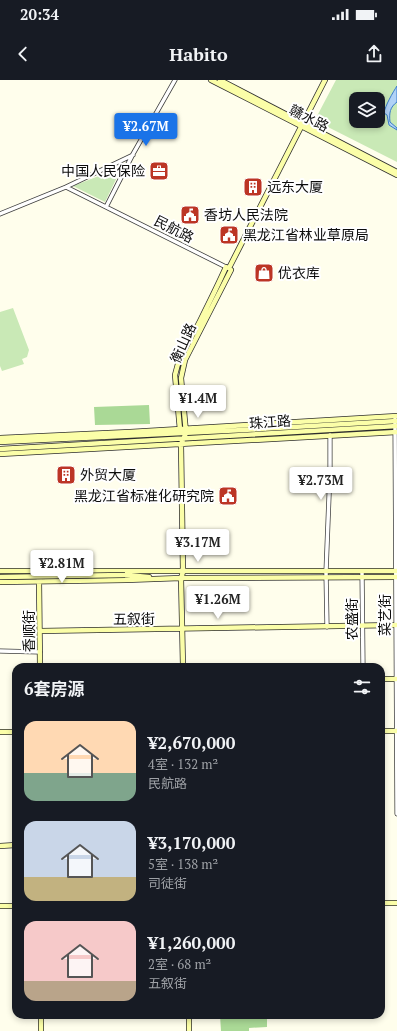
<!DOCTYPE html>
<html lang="zh">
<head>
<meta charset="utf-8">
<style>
  :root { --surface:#171b24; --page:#242831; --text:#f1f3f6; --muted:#9ea1a6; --accent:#1a73e8 }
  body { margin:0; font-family:"PT Serif","Noto Sans SC",serif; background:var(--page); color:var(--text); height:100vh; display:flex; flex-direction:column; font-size:15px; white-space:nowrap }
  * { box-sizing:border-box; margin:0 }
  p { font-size:13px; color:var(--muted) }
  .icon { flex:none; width:22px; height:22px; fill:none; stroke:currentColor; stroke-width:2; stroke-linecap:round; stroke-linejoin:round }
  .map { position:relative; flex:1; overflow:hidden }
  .details { position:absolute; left:12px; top:583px; width:373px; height:356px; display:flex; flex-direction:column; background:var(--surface); border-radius:12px; box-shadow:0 2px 6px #0003 }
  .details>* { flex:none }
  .tools { position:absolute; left:349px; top:12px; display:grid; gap:8px }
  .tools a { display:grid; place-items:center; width:36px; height:36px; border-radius:8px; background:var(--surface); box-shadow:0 2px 6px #0003; font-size:20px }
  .price { position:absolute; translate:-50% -34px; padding:0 9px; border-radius:4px; background:#fff; color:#222; font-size:13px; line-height:26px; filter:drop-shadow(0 1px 2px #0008) }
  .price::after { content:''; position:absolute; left:50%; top:24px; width:12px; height:9px; margin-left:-6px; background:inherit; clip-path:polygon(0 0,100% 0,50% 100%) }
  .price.current { background:var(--accent); color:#fff }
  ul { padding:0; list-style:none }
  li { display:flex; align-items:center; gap:12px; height:100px; padding:0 12px }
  li span { display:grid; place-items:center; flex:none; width:112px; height:80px; border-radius:12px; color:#555 }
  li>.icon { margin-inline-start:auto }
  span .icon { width:48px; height:48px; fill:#fffc; stroke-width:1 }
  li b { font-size:17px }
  h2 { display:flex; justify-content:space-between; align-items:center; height:48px; padding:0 12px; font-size:17px }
  .status { display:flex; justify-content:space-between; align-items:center; height:28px; padding:0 20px; background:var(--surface); direction:ltr }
  .status svg { height:11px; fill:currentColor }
  header { display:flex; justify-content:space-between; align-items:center; height:52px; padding:0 12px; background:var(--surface); font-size:18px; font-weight:800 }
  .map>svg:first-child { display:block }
  .green { fill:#c9e9b6; fill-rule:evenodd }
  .forest { fill:#aad996 }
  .water { fill:#b1d2f6; stroke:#397bcc }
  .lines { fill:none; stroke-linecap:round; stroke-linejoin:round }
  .street-casing { stroke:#3f3f3f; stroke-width:5 }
  .secondary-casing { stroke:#2e2e2e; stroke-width:6 }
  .street { stroke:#fff; stroke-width:3.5 }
  .secondary { stroke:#fbfea8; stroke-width:4.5 }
  .secondary-bridge-casing { stroke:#2e2e2e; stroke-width:6; stroke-linecap:butt }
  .secondary-bridge { stroke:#fbfea8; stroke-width:4.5 }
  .labels { text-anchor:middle; stroke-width:4; stroke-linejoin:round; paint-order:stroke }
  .street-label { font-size:14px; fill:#0c0c0c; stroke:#fff }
  .poi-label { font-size:14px; fill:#0c0c0c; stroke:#fff; text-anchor:start }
</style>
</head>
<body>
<div class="status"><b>20:34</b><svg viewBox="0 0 49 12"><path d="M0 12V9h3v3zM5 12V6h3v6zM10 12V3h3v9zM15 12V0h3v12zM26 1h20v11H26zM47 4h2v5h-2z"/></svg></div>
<header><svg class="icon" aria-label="back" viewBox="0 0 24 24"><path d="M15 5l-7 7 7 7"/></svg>Habito<svg class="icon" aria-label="share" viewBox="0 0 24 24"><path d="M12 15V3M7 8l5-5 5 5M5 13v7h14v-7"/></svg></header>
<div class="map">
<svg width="397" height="951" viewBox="0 0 397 951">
  <rect width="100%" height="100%" fill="#fffeec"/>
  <!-- green -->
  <path class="green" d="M336 0H397V82L318 42 317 36ZM356 19H378V41H356Z
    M122 87 105 122 73 106Z
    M13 228 29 270 27 277 22 279 24 284 2 291 0 286V232Z"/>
  <!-- forest -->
  <path class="forest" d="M149 325 150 344 95 345 94 327Z
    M220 935H267V947L249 948V951H221Z"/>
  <!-- water -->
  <path class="water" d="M397 6V22C390 27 389 33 390 42L397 48V50L389 45 387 35 384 33C385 26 393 12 397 6Z"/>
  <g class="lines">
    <defs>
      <path id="street" d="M66 107 133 75
        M106 127 133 74 175 0
        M0 134 66 107 228 188
        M395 339 397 734
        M362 492 363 587
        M327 547 326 492 330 391V355
        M0 571 40 572"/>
      <path id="secondary" d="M211 0 397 95
        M220 0 397 92
        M229 188 325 0
        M180 350 175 295C179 275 191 259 200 241 209 223 218 205 226 187
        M0 358 130 352 397 336
        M0 362 243 350 397 341
        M0 369 397 346
        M0 374 397 352
        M0 491H397
        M125 495 149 497
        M39 499 40 587
        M0 502 126 500 181 498 397 497
        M40 551 396 545
        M183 587 181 498 183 492 181 364 186 353 181 298 185 280 231 190
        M381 599H396
        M381 651H397
        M0 652H16
        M0 766 16 765
        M381 823H397
        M0 826H16
        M41 935V951
        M189 935V951"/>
    </defs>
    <!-- street casing -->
    <use href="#street" class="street-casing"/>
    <!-- secondary casing -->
    <use href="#secondary" class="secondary-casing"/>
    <!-- street -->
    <use href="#street" class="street"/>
    <!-- secondary -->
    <use href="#secondary" class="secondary"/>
    <defs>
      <path id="secondary-bridge" d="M0 497 125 495"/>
    </defs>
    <!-- secondary-bridge casing -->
    <use href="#secondary-bridge" class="secondary-bridge-casing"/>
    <!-- secondary-bridge -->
    <use href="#secondary-bridge" class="secondary-bridge"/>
  </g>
  <!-- icons -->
  <defs>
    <symbol id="office-square" viewBox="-11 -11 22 22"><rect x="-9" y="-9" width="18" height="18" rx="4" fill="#bc3525" stroke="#fff"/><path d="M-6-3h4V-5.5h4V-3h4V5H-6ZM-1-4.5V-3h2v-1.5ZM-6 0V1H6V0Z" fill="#fff"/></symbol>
    <symbol id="building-square" viewBox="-11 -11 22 22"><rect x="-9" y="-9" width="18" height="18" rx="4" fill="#bc3525" stroke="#fff"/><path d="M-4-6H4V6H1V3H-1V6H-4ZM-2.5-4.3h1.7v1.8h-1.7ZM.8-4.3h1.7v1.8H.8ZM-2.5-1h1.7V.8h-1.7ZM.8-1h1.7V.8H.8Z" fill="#fff"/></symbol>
    <symbol id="civic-square" viewBox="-11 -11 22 22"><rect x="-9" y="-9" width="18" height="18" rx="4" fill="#bc3525" stroke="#fff"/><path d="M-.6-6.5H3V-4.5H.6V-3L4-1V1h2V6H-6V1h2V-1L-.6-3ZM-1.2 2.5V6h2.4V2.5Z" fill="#fff"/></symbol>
    <symbol id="shop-square" viewBox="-11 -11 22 22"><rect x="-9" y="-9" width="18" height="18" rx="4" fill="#bc3525" stroke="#fff"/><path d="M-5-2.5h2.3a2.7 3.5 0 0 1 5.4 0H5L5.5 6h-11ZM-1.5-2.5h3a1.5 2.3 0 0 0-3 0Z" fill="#fff"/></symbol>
  </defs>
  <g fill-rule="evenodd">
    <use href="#office-square" x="148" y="80" width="22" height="22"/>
    <use href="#building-square" x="242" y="96" width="22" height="22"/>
    <use href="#civic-square" x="179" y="124" width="22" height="22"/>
    <use href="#civic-square" x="218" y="144" width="22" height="22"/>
    <use href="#shop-square" x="253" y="182" width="22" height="22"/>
    <use href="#building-square" x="55" y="384" width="22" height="22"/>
    <use href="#civic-square" x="217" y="405" width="22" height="22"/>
  </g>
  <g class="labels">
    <!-- street labels -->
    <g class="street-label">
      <text transform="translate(309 38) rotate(27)" y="5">赣水路</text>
      <text transform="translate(174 149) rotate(27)" y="5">民航路</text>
      <text transform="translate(183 263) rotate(-66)" y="5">衡山路</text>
      <text transform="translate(270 342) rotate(-4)" y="5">珠江路</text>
      <text transform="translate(385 535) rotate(-90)" y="5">菜艺街</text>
      <text transform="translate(134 539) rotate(-1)" y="5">五叙街</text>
      <text transform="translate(352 539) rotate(-90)" y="5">农盛街</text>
      <text transform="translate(29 551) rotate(-90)" y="5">香顺街</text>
    </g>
    <!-- poi labels -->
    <g class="poi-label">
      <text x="145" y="96" text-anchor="end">中国人民保险</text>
      <text x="267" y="112">远东大厦</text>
      <text x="204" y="140">香坊人民法院</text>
      <text x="243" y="160">黑龙江省林业草原局</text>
      <text x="278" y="198">优衣库</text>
      <text x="80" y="400">外贸大厦</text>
      <text x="214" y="421" text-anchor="end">黑龙江省标准化研究院</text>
    </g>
  </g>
</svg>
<div class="tools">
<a><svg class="icon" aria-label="layers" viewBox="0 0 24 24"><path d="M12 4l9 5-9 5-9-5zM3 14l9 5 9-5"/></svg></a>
</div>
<b class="price current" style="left:146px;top:67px">¥2.67M</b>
<b class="price" style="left:198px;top:339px">¥1.4M</b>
<b class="price" style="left:321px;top:421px">¥2.73M</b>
<b class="price" style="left:198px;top:483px">¥3.17M</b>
<b class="price" style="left:62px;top:504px">¥2.81M</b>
<b class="price" style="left:218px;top:540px">¥1.26M</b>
<section class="details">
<h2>6套房源<svg class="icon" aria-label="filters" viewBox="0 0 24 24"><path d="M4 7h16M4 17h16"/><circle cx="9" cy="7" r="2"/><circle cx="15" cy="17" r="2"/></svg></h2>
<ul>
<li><span style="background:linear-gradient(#ffd9b3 65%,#7fa58c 0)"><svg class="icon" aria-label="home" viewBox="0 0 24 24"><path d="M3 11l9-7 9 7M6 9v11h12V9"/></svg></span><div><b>¥2,670,000</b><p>4室 · 132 m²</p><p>民航路</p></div></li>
<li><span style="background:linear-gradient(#c9d6e8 70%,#c2b280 0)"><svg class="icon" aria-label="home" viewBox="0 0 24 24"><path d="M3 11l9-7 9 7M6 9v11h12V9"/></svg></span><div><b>¥3,170,000</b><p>5室 · 138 m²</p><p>司徒街</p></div></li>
<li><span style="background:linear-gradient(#f6c9c9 75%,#b9a48a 0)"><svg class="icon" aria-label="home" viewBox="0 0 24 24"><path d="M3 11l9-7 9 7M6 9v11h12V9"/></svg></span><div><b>¥1,260,000</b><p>2室 · 68 m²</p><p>五叙街</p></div></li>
</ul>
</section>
</div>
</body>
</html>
